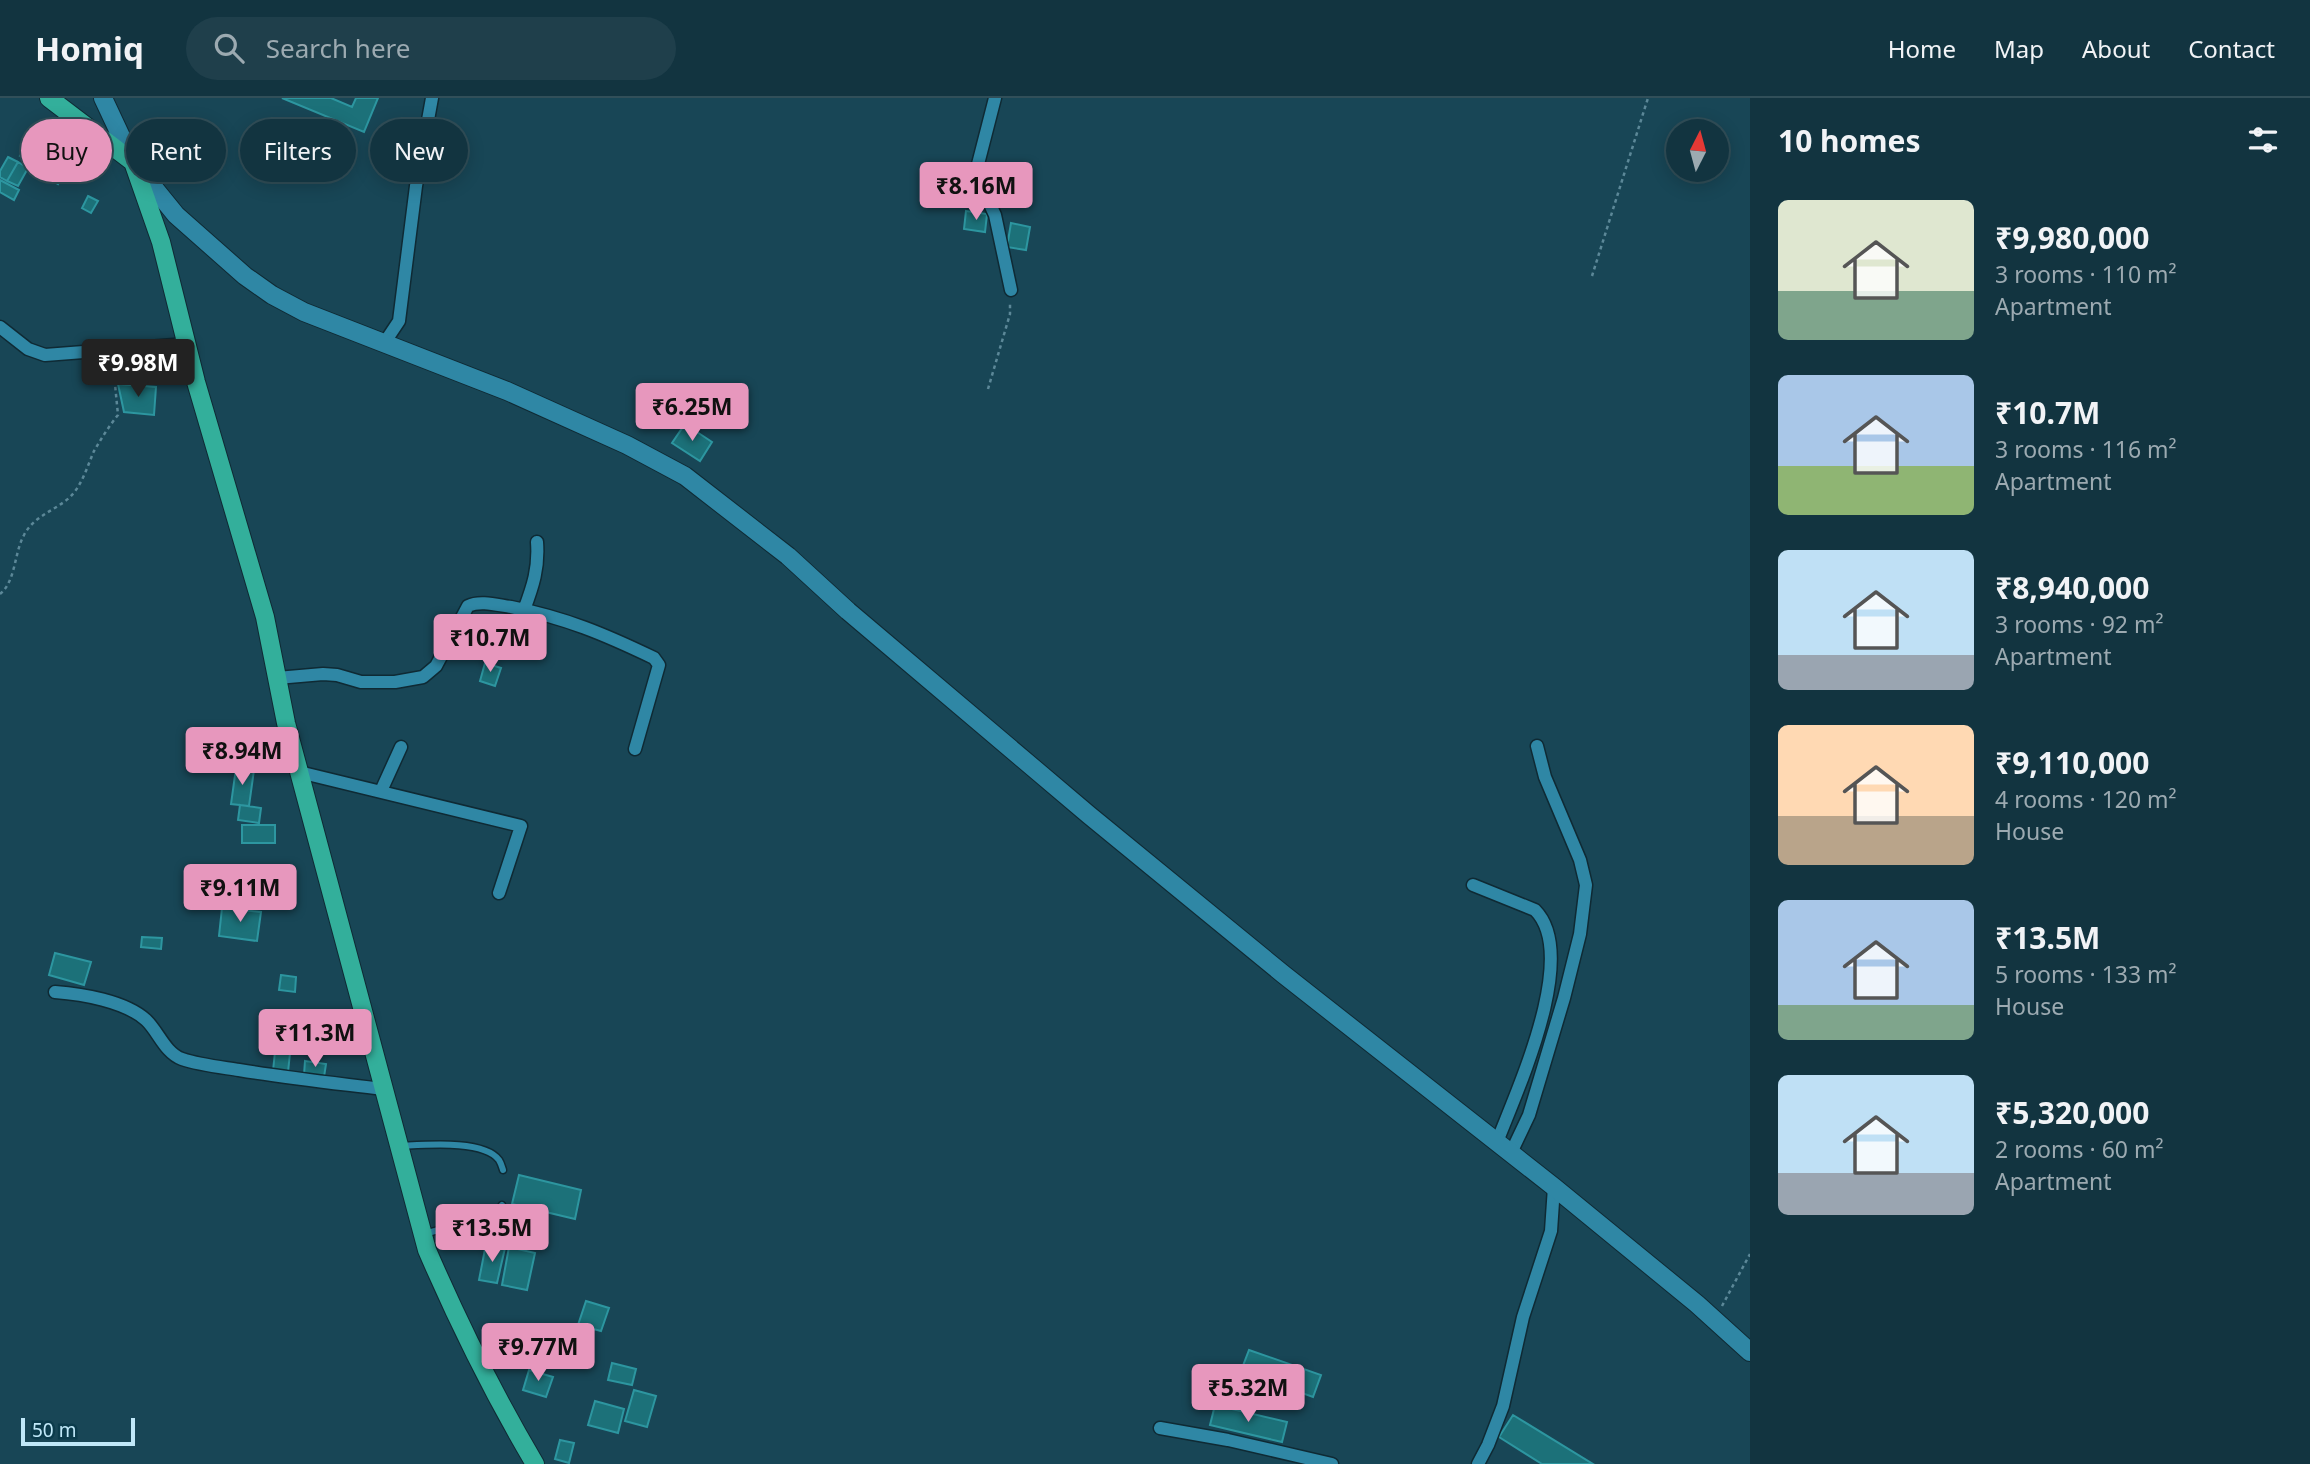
<!DOCTYPE html>
<html lang="en">
<head>
<meta charset="utf-8">
<style>
  :root { --surface:#123440; --page:#1f3f4b; --text:#f1f3f6; --muted:#9caab1; --line:#314f59; --accent:#e797bd }
  body { margin:0; font-family:"Noto Sans",sans-serif; background:var(--page); color:var(--text); height:100vh; display:flex; flex-direction:column; font-size:26px; white-space:nowrap }
  * { box-sizing:border-box; margin:0 }
  p { font-size:23px; color:var(--muted) }
  .icon { flex:none; width:38px; height:38px; fill:none; stroke:currentColor; stroke-width:2; stroke-linecap:round; stroke-linejoin:round }
  .map { position:relative; flex:1; overflow:hidden }
  .drawer { display:flex; flex-direction:column; background:var(--surface); width:560px }
  .drawer>* { flex:none }
  .top-card { position:absolute; left:21px; top:21px; width:665px; height:63px; display:flex; gap:14px }
  .needle { width:46px; rotate:6deg }
  .fabs { position:absolute; left:1666px; top:21px; display:grid; gap:14px }
  .fabs a { display:grid; place-items:center; width:63px; height:63px; border-radius:50%; background:var(--surface); box-shadow:0 4px 18px #0003,0 0 0 2px var(--line); font-size:35px }
  .scale { position:absolute; left:21px; bottom:18px; width:114px; box-sizing:border-box; padding-left:7px; border:4px solid #c0e8f8; border-top:0; font-size:19px; line-height:24px; white-space:nowrap; color:#c0e8f8; -webkit-text-stroke:5px #0b3b4b; paint-order:stroke }
  .price { position:absolute; translate:-50% -60px; padding:0 16px; border-radius:7px; background:var(--accent); color:#111; font-size:23px; line-height:46px; filter:drop-shadow(0 2px 4px #0008) }
  .price::after { content:''; position:absolute; left:50%; top:42px; width:21px; height:16px; margin-left:-10px; background:inherit; clip-path:polygon(0 0,100% 0,50% 100%) }
  .price.active { background:#222; color:#fff }
  ul { padding:0; list-style:none }
  li { display:flex; align-items:center; gap:21px; height:175px; padding:0 28px }
  li span { display:grid; place-items:center; flex:none; width:196px; height:140px; border-radius:10px; color:#555 }
  li>.icon { margin-inline-start:auto }
  span .icon { width:84px; height:84px; fill:#fffc; stroke-width:1 }
  li b { font-size:30px }
  h2 { display:flex; justify-content:space-between; align-items:center; height:84px; padding:0 28px; font-size:30px }
  .tag { padding:0 24px; border-radius:32px; background:var(--surface); box-shadow:0 4px 18px #0003,0 0 0 2px var(--line); font-size:24px; line-height:63px }
  .tag.active { background:var(--accent); color:#111 }
  header { display:flex; align-items:center; gap:42px; box-sizing:border-box; height:98px; padding:0 35px; background:var(--surface); border-bottom:2px solid var(--line) }
  header strong { font-size:33px }
  nav { display:flex; gap:38px; margin-inline-start:auto; font-size:24px }
  .search { width:490px; height:63px; background:var(--page); display:flex; align-items:center; gap:18px; box-sizing:border-box; padding:0 24px; border-radius:38px; color:var(--muted); font-size:26px }
  main { display:flex; flex:1; min-height:0 }
  .map>svg:first-child { display:block }
  .building { fill:#1c7179; stroke:#2d96a0; stroke-width:2 }
  .lines { fill:none; stroke-linecap:round; stroke-linejoin:round }
  .lane-casing { stroke:#0f2a34; stroke-width:9 }
  .street-casing { stroke:#0f2a34; stroke-width:15 }
  .secondary-casing { stroke:#0f2a34; stroke-width:20 }
  .primary-casing { stroke:#0f2a34; stroke-width:20 }
  .path { stroke:#5c8898; stroke-width:2.5; stroke-dasharray:3.5 3.5; stroke-linecap:butt }
  .lane { stroke:#2f87a5; stroke-width:6 }
  .street { stroke:#2f87a5; stroke-width:12 }
  .secondary { stroke:#2f87a5; stroke-width:18 }
  .primary { stroke:#33af9b; stroke-width:18 }
</style>
</head>
<body>
<header>
<strong>Homiq</strong>
<div class="search"><svg class="icon" aria-label="search" viewBox="0 0 24 24"><circle cx="10" cy="10" r="6"/><path d="M15 15l6 6"/></svg>Search here</div>
<nav><a>Home</a><a>Map</a><a>About</a><a>Contact</a></nav>
</header>
<main>
<div class="map">
<svg width="1750" height="1366" viewBox="0 0 1750 1366">
  <rect width="100%" height="100%" fill="#184656"/>
  <!-- building -->
  <path class="building" d="M282 0H331L352 9 356 0H378L364 34Z
    M28 45 49 57 41 70 20 58Z
    M53 52 71 63 58 86 40 75Z
    M8 59 18 64 7 83 0 79V73Z
    M18 64 28 70 18 88 7 83Z
    M0 82 19 92 14 102 0 94Z
    M88 98 98 103 91 115 82 110Z
    M966 113 987 116 985 134 964 131Z
    M1011 125 1030 129 1026 152 1007 149Z
    M118 286 156 289 154 317 124 314Z
    M685 326 712 344 700 363 672 345Z
    M485 565 501 570 495 588 480 583Z
    M236 670 254 672 249 708 231 706Z
    M240 707 261 710 259 725 238 722Z
    M242 727H275V745H242Z
    M222 810 261 814 257 843 219 838Z
    M142 839 162 840 161 851 141 849Z
    M55 855 91 864 84 887 49 877Z
    M281 877 296 879 295 894 279 892Z
    M278 925 293 927 288 974 273 973Z
    M305 963 326 966 324 979 304 977Z
    M519 1077 581 1092 575 1121 512 1106Z
    M486 1146 505 1150 497 1185 479 1182Z
    M509 1149 535 1155 527 1192 502 1187Z
    M586 1203 609 1210 601 1233 578 1227Z
    M1249 1252 1321 1277 1313 1299 1241 1273Z
    M612 1265 636 1271 632 1287 608 1282Z
    M529 1272 553 1279 546 1299 523 1292Z
    M634 1292 656 1298 647 1329 625 1323Z
    M595 1303 624 1311 618 1335 588 1327Z
    M1215 1307 1287 1324 1282 1344 1210 1327Z
    M1513 1317 1593 1366H1542L1499 1339Z
    M560 1342 574 1345 569 1365 555 1361Z"/>
  <g class="lines">
    <defs>
      <path id="lane" d="M400 1048C423 1047 484 1041 499 1062 501 1065 502 1069 503 1072
        M424 1136 496 1116 502 1107"/>
      <path id="street" d="M995 0 977 70 978 81 995 117 1011 192
        M0 229 28 251 45 257 187 246
        M385 244 399 223 416 88 432 0
        M524 512C533 488 539 470 537 444
        M277 580 323 576 337 577 361 584H395L423 579 436 568 468 508C480 502 497 507 511 509 566 520 604 536 654 560L659 567 635 651
        M299 674 521 728 499 795
        M381 693 401 649
        M1473 787 1535 812C1580 857 1517 992 1497 1044
        M55 894C82 896 125 903 146 922 158 933 165 955 182 961 200 967 220 969 239 972 287 980 334 985 382 991
        M1511 1055 1529 1017 1564 900 1580 836 1586 787 1580 762 1545 679 1537 648
        M1160 1330 1228 1342 1332 1366
        M1478 1366 1488 1347 1503 1308 1523 1219 1551 1133 1554 1089"/>
      <path id="secondary" d="M103 0 133 64 176 117 245 178 272 197 304 214 507 293 627 347 685 378 788 458 848 513 1089 717 1283 876 1554 1089 1697 1206 1750 1254"/>
      <path id="primary" d="M49 0 133 64 161 144 196 284 265 519 286 625 427 1152C459 1226 494 1297 535 1366"/>
    </defs>
    <!-- lane casing -->
    <use href="#lane" class="lane-casing"/>
    <!-- street casing -->
    <use href="#street" class="street-casing"/>
    <!-- secondary casing -->
    <use href="#secondary" class="secondary-casing"/>
    <!-- primary casing -->
    <use href="#primary" class="primary-casing"/>
    <!-- path -->
    <path class="path" d="M1592 178 1648 0
      M988 291 1010 216V206
      M0 496C16 483 14 455 24 437 34 418 54 413 69 400 82 388 87 369 94 353 101 341 109 328 118 317L113 266
      M1722 1208 1750 1156"/>
    <!-- lane -->
    <use href="#lane" class="lane"/>
    <!-- street -->
    <use href="#street" class="street"/>
    <!-- secondary -->
    <use href="#secondary" class="secondary"/>
    <!-- primary -->
    <use href="#primary" class="primary"/>
  </g>
</svg>
<div class="fabs">
<a><svg class="needle" viewBox="-14 -14 28 28"><path d="M0-13l5 13h-10z" fill="#e53935"/><path d="M0 13l5-13h-10z" fill="#9caab1"/></svg></a>
</div>
<div class="scale">50 m</div>
<b class="price" style="left:976px;top:124px">₹8.16M</b>
<b class="price active" style="left:138px;top:301px">₹9.98M</b>
<b class="price" style="left:692px;top:345px">₹6.25M</b>
<b class="price" style="left:490px;top:576px">₹10.7M</b>
<b class="price" style="left:242px;top:689px">₹8.94M</b>
<b class="price" style="left:240px;top:826px">₹9.11M</b>
<b class="price" style="left:315px;top:971px">₹11.3M</b>
<b class="price" style="left:492px;top:1166px">₹13.5M</b>
<b class="price" style="left:538px;top:1285px">₹9.77M</b>
<b class="price" style="left:1248px;top:1326px">₹5.32M</b>
<div class="top-card">
<a class="tag active">Buy</a>
<a class="tag">Rent</a>
<a class="tag">Filters</a>
<a class="tag">New</a>
</div>
</div>
<section class="drawer">
<h2>10 homes<svg class="icon" aria-label="filters" viewBox="0 0 24 24"><path d="M4 7h16M4 17h16"/><circle cx="9" cy="7" r="2"/><circle cx="15" cy="17" r="2"/></svg></h2>
<ul>
<li><span style="background:linear-gradient(#dfe7d0 65%,#7fa58c 0)"><svg class="icon" aria-label="home" viewBox="0 0 24 24"><path d="M3 11l9-7 9 7M6 9v11h12V9"/></svg></span><div><b>₹9,980,000</b><p>3 rooms · 110 m²</p><p>Apartment</p></div></li>
<li><span style="background:linear-gradient(#a9c7e8 65%,#8fb573 0)"><svg class="icon" aria-label="home" viewBox="0 0 24 24"><path d="M3 11l9-7 9 7M6 9v11h12V9"/></svg></span><div><b>₹10.7M</b><p>3 rooms · 116 m²</p><p>Apartment</p></div></li>
<li><span style="background:linear-gradient(#bfe0f5 75%,#9aa5b1 0)"><svg class="icon" aria-label="home" viewBox="0 0 24 24"><path d="M3 11l9-7 9 7M6 9v11h12V9"/></svg></span><div><b>₹8,940,000</b><p>3 rooms · 92 m²</p><p>Apartment</p></div></li>
<li><span style="background:linear-gradient(#ffd9b3 65%,#b9a48a 0)"><svg class="icon" aria-label="home" viewBox="0 0 24 24"><path d="M3 11l9-7 9 7M6 9v11h12V9"/></svg></span><div><b>₹9,110,000</b><p>4 rooms · 120 m²</p><p>House</p></div></li>
<li><span style="background:linear-gradient(#a9c7e8 75%,#7fa58c 0)"><svg class="icon" aria-label="home" viewBox="0 0 24 24"><path d="M3 11l9-7 9 7M6 9v11h12V9"/></svg></span><div><b>₹13.5M</b><p>5 rooms · 133 m²</p><p>House</p></div></li>
<li><span style="background:linear-gradient(#bfe0f5 70%,#9aa5b1 0)"><svg class="icon" aria-label="home" viewBox="0 0 24 24"><path d="M3 11l9-7 9 7M6 9v11h12V9"/></svg></span><div><b>₹5,320,000</b><p>2 rooms · 60 m²</p><p>Apartment</p></div></li>
</ul>
</section>
</main>
</body>
</html>
